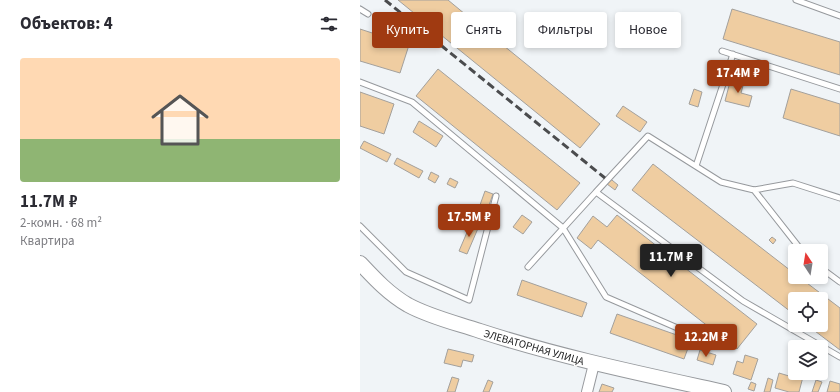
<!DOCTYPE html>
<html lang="ru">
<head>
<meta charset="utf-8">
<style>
  :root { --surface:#fff; --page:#f2f2f3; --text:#2b2b33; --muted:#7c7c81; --accent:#a03a11 }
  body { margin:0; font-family:"Source Sans 3",sans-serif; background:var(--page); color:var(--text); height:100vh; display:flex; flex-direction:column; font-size:15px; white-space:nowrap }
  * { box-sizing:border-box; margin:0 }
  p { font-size:13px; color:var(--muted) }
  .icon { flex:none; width:22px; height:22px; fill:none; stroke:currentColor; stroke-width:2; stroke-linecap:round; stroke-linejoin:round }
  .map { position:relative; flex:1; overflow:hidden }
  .details { display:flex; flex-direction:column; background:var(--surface); width:360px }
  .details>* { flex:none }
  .banner { position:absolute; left:12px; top:12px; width:380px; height:36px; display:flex; gap:8px }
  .needle { width:26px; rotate:348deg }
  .tools { position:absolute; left:428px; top:244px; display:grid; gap:8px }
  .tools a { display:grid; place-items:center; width:40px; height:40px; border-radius:4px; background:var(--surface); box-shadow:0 2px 6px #0003; font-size:20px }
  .price { position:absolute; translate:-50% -34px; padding:0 9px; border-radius:4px; background:var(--accent); color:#fff; font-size:13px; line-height:26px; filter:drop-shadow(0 1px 2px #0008) }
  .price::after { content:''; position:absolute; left:50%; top:24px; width:12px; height:9px; margin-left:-6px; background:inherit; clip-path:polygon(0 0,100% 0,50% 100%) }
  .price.current { background:#222; color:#fff }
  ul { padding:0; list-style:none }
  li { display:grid; align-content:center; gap:8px; height:212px; padding:0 20px }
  li span { display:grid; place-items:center; height:124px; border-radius:4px; color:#555 }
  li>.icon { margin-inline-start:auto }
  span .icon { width:72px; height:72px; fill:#fffc; stroke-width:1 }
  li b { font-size:17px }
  h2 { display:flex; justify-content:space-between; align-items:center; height:48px; padding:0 20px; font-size:17px }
  .chip { padding:0 14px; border-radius:4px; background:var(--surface); box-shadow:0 2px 6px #0003; font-size:14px; line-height:36px }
  .chip.current { background:var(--accent); color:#fff }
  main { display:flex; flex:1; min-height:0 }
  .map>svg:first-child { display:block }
  .building { fill:#efcda1; stroke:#a3a09c }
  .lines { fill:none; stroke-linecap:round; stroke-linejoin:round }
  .lane-casing { stroke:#96999d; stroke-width:7 }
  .street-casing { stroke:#96999d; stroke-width:12 }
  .secondary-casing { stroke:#96999d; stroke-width:16 }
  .lane { stroke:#fff; stroke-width:5 }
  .street { stroke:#fff; stroke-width:10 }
  .secondary { stroke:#fff; stroke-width:14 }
  .rail { stroke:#4b4c4e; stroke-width:3; stroke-dasharray:8 4; stroke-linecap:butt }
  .labels { text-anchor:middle; stroke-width:3; stroke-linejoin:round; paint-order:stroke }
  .street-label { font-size:11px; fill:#212223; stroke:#fff }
</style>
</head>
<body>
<main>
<section class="details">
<h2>Объектов: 4<svg class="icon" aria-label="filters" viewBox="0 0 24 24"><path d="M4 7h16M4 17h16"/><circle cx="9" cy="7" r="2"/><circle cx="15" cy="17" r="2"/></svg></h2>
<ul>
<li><span style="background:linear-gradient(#ffd9b3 65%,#8fb573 0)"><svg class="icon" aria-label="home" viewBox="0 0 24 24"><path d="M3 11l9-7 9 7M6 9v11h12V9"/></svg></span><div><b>11.7M ₽</b><p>2-комн. · 68 m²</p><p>Квартира</p></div></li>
</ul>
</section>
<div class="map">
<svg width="480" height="392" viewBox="0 0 480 392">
  <rect width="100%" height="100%" fill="#f0f4f7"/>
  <!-- building -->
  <path class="building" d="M38 0H88L117 24 97 48Z
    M372 9 480 42V75L363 39Z
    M117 24 240 124 220 148 97 48Z
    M0 29 49 45 40 73 0 61Z
    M78 69 220 183 197 210 56 96Z
    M371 78 384 82 381 93 392 96 389 107 365 101Z
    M334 89 342 92 338 107 329 104Z
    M431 89 480 104V136L423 118Z
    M0 92 34 104 24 134 0 126Z
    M263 106 287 122 280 132 256 116Z
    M59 121 83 136 76 147 53 132Z
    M4 141 31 154 27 162 0 148Z
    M37 158 63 171 59 178 34 164Z
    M293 164 435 274V277H439L480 308V350L447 325H461V299H435V315L272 190Z
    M71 172 79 176 75 183 68 179Z
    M247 176 258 185 255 190 243 181Z
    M90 178 98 182 95 188 87 184Z
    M125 191 133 194 123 222 115 219Z
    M162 215 172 222 163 234 153 227Z
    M257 215 397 324 377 349 238 240 231 249 217 238 233 216 247 227Z
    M111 223 119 226 107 254 99 251Z
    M412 237 416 240 413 244 409 240Z
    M162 280 227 303 222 317 157 295Z
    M257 314 331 340 324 359 250 333Z
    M88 349 114 355 112 362 103 360 101 367 84 363Z
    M340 350 356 355 353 365 337 360Z
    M385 355 398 359 391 380 373 374 377 361 383 363Z
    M432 365H435V373H444L439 392H429L415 388 419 373 429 376Z
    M449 373H457L455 378 448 376Z
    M92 377 99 379 95 392H87Z
    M408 378 413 380 410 392H404Z
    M128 380 133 382 129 392H123Z
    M456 380 462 382 458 392H452Z
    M470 381 480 384V392H467Z
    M391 382 396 384 394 391 388 389Z
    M242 384 254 388 252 392H239Z"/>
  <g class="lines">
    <defs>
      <path id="lane" d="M436 0 480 16
        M0 9 8 14
        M362 51 480 89
        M0 82 52 102 203 228 246 297 329 333
        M336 166 373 54
        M394 190 442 251
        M480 198 433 183 394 190 361 182 288 136 236 192 383 301 480 357
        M0 226 46 272 109 300 136 196
        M168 267 236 192
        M461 268 480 282"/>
      <path id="street" d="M227 392 234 364"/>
      <path id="secondary" d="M0 263C15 279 29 294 48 305 70 317 96 323 120 331 200 357 282 374 364 392"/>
    </defs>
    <!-- lane casing -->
    <use href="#lane" class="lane-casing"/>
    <!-- street casing -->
    <use href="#street" class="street-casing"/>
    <!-- secondary casing -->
    <use href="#secondary" class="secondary-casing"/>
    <!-- lane -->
    <use href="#lane" class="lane"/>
    <!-- street -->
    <use href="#street" class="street"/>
    <!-- secondary -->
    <use href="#secondary" class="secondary"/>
    <!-- rail -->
    <path class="rail" d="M25 0 245 178"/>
  </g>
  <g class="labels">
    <!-- street labels -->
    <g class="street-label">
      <text transform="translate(174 347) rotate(16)" y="4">ЭЛЕВАТОРНАЯ УЛИЦА</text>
    </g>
  </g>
</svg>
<div class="tools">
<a><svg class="needle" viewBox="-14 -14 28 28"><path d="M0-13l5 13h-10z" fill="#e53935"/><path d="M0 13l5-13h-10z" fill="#7c7c81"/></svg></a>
<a><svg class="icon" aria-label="locate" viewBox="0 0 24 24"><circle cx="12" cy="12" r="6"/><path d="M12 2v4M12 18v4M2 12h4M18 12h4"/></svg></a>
<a><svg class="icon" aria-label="layers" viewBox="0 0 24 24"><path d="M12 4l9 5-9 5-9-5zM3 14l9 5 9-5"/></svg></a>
</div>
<b class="price" style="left:378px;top:94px">17.4M ₽</b>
<b class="price" style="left:109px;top:238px">17.5M ₽</b>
<b class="price current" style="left:311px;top:278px">11.7M ₽</b>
<b class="price" style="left:346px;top:358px">12.2M ₽</b>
<div class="banner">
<a class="chip current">Купить</a>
<a class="chip">Снять</a>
<a class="chip">Фильтры</a>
<a class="chip">Новое</a>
</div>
</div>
</main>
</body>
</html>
